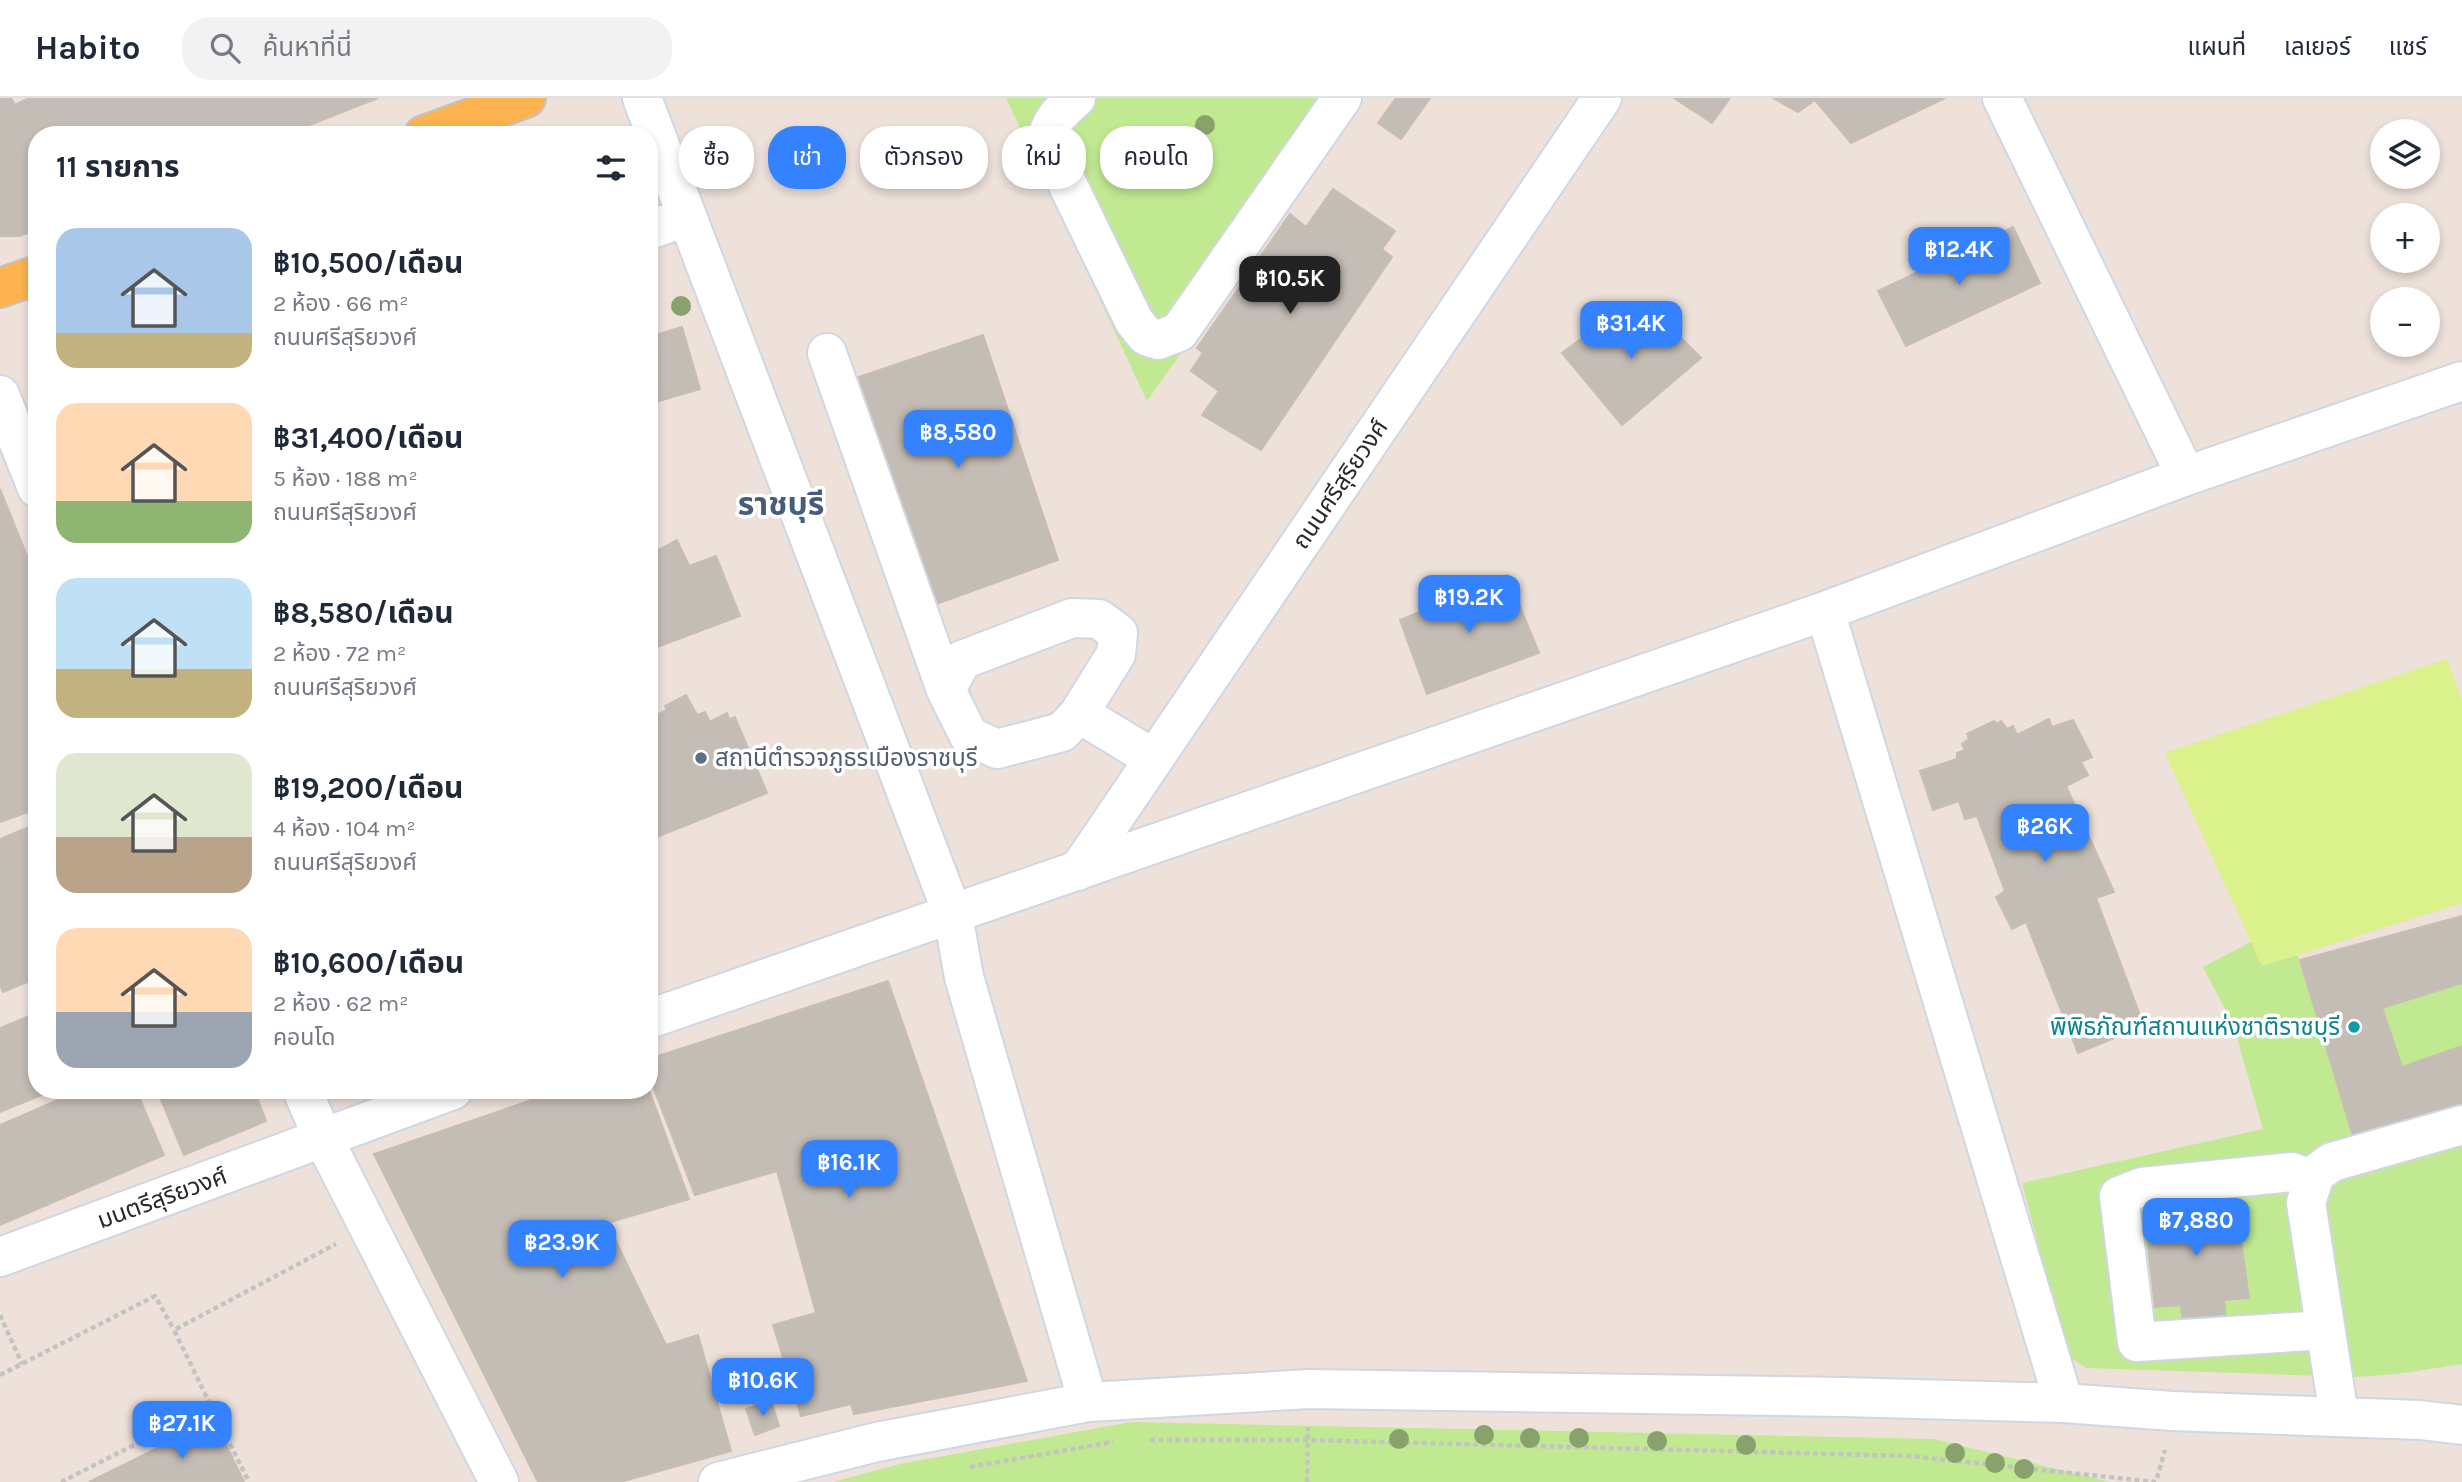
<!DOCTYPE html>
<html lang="th">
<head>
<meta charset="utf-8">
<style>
  :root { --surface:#fff; --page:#f2f2f3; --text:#1f2937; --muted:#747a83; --line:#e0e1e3; --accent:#3582ff }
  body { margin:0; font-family:Karla,"Noto Sans Thai",sans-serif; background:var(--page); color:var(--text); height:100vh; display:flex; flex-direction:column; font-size:26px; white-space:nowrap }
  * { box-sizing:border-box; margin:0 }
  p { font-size:23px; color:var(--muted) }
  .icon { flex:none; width:38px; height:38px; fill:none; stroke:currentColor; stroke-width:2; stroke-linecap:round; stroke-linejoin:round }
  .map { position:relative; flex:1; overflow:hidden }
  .panel { position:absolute; left:28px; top:28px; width:630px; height:973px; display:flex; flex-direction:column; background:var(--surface); border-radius:28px; box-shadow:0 4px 10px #0003 }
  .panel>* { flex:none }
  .top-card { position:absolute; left:679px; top:28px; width:665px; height:63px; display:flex; gap:14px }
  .buttons { position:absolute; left:2370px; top:21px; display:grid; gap:14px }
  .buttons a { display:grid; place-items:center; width:70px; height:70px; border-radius:50%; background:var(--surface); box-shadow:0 4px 10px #0003; font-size:35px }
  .price { position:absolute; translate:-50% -60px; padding:0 16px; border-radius:14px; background:var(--accent); color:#fff; font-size:23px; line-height:46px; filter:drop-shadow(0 2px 4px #0008) }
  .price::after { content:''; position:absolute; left:50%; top:42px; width:21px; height:16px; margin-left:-10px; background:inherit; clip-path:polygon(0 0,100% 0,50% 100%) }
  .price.active { background:#222; color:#fff }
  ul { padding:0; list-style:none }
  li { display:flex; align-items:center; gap:21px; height:175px; padding:0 28px }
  li span { display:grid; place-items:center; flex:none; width:196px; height:140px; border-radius:21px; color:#555 }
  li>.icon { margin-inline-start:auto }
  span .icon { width:84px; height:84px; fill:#fffc; stroke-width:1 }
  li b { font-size:30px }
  h2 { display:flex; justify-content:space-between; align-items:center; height:84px; padding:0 28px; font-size:30px }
  .chip { padding:0 24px; border-radius:28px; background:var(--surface); box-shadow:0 4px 10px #0003; font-size:24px; line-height:63px }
  .chip.active { background:var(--accent); color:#fff }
  header { display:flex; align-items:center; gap:42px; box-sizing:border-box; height:98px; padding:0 35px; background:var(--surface); border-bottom:2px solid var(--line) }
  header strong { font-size:33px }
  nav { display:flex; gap:38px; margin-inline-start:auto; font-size:24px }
  .search { width:490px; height:63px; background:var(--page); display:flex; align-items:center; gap:18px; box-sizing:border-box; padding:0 24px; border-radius:28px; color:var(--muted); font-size:26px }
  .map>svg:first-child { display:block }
  .green { fill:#c0e991 }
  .pitch { fill:#daf18c }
  .building { fill:#c4bdb6; stroke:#c8bdb3; stroke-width:2 }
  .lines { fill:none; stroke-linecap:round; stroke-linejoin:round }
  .minor-casing { stroke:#cfd7e4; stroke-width:42 }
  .major-casing { stroke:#c3c3c3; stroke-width:42 }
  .path { stroke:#c3c3c3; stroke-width:4.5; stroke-dasharray:5 3.5; stroke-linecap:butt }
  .minor { stroke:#fff; stroke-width:38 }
  .major { stroke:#fcb350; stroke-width:38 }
  .tree { fill:#89a16d }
  .service-dot { fill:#5c6f8a; stroke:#fff; stroke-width:2.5 }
  .culture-dot { fill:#0f9aa8; stroke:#fff; stroke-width:2.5 }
  .labels { text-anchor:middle; stroke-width:7; stroke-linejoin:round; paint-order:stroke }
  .street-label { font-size:24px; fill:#292929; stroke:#fff }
  .service-label { font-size:24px; fill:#4e5e75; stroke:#fff; text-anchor:start }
  .culture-label { font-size:24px; fill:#0d838f; stroke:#fff; text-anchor:end }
  .district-label { font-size:32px; font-weight:bold; fill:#465b7e; stroke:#fff }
</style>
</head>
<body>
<header>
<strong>Habito</strong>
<div class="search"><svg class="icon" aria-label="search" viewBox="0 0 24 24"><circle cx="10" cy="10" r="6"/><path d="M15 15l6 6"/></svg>ค้นหาที่นี่</div>
<nav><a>แผนที่</a><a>เลเยอร์</a><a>แชร์</a></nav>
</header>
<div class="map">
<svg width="2462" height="1384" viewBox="0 0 2462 1384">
  <rect width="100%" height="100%" fill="#ede1da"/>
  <!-- green -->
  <path class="green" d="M1006 0H1362L1147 303Z
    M2251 844 2262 868 2297 857 2300 862 2353 1036 2462 1017V1266L2397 1276 2355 1279 2086 1270 2068 1258 2022 1085 2263 1031 2233 926 2203 869Z
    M2462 885V948L2402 969 2382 910Z
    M1131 1324 1934 1341 2110 1384H833L900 1366Z"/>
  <!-- pitch -->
  <path class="pitch" d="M2447 561 2462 602V805L2262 868 2165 655Z"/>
  <!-- building -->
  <path class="building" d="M0 0H11L15 7 29 0H152L168 37H37V131L20 138H0Z
    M152 0H378L284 37H168Z
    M1396 0H1430L1401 41 1378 25Z
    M1674 0H1730L1712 25Z
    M1773 0H1945L1851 45 1815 2 1798 14Z
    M1333 91 1395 133 1382 151 1392 159 1261 352 1202 317 1219 293 1191 273 1203 255 1197 250 1290 116 1306 129Z
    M2013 129 2040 185 1906 248 1878 193Z
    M1646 204 1701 260 1622 327 1562 255 1605 223 1612 230Z
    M682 229 700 291 649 306V239Z
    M983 237 1058 462 931 508 859 279Z
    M0 391 37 483V711L0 724Z
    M677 442 689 468 716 458 740 518 649 552V457Z
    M1507 477 1539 555 1427 596 1400 522Z
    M686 597 697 617 705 614 710 624 727 615 729 622 735 619 767 695 649 742V615L654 612 657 617 667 612 665 608Z
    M2049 621 2052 629 2073 622 2092 659 2081 664 2088 677 2066 688 2114 794 2096 800 2144 928 2078 955 2026 824 2012 831 1996 799 2005 793 1977 718 1965 721 1959 703 1933 712 1920 673 1957 661V655L1965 652 1962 646 1969 641 1967 636 1994 623 1997 626 2001 623 2007 631 2013 628 2017 637Z
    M31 728 37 741V880L3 894 0 887V741Z
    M2462 818V885L2382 910 2402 969 2462 948V1019L2355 1045 2300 862Z
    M888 883 1027 1283 854 1316 851 1306 801 1318 773 1227 816 1215 777 1073 695 1097 649 978V961Z
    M37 915V992H54L0 1014V930Z
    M81 992H136L164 1057 0 1127V1027Z
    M157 992H254L266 1023 184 1057Z
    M561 992H649L689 1101 607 1125 666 1247 698 1237 731 1353 620 1384H538L374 1056Z
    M2235 1101 2249 1200 2224 1202 2226 1221 2183 1226 2181 1207 2155 1209 2144 1109Z
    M771 1303 779 1328 755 1337 746 1311Z
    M214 1322 244 1384H89Z"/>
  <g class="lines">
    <defs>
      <path id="minor" d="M642 0 953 817 964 879 1088 1304
        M1076 0C1062 12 1048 24 1047 44L1134 223 1146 238 1158 242 1179 234 1342 0
        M2002 0 2186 378
        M649 132 686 119
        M827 255 946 592
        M0 297 37 390
        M1825 513 2064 1305
        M1078 617 1116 556 1118 535 1099 521 1072 520 962 562 946 592 969 638 997 651 1062 634 1078 617 1090 622 1154 661
        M1078 773 1602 0
        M649 921 1825 513 2186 378 2462 283
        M302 992 323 1040 499 1384
        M2313 1082 2292 1074 2142 1089 2119 1098 2137 1244 2325 1232
        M0 1159 453 992
        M2339 1318 2306 1105 2315 1076 2332 1064 2462 1027
        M718 1384 877 1344 1088 1304 1309 1291 1843 1299 2064 1305 2172 1313 2420 1322 2462 1327"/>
      <path id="major" d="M424 37 526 0
        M0 190 37 177"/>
    </defs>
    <!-- minor casing -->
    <use href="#minor" class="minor-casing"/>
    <!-- major casing -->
    <use href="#major" class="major-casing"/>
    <!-- path -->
    <path class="path" d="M0 1217 22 1266
      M0 1277 155 1198 174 1232
      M211 1308 249 1384
      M1150 1342H1308L1909 1358 2156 1384 2165 1352
      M970 1369 1113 1344
      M61 1384 211 1308 174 1232 336 1146
      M1307 1384 1308 1329"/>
    <!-- minor -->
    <use href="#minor" class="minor"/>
    <!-- major -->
    <use href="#major" class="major"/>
  </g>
  <!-- trees -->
  <g class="tree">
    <circle cx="1205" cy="27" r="10"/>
    <circle cx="681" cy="208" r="10"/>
    <circle cx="1484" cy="1337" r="10"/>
    <circle cx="1530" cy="1340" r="10"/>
    <circle cx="1579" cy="1340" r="10"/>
    <circle cx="1399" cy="1341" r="10"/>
    <circle cx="1657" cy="1343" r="10"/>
    <circle cx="1746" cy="1347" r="10"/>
    <circle cx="1955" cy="1355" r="10"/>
    <circle cx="1995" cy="1365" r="10"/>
    <circle cx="2024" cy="1371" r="10"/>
  </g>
  <!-- markers -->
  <circle class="service-dot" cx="701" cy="660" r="7"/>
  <circle class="culture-dot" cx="2354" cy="929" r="7"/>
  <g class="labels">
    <!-- street labels -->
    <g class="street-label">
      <text transform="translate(1340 386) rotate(-56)" y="8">ถนนศรีสุริยวงศ์</text>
      <text transform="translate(162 1100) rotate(-20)" y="8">มนตรีสุริยวงศ์</text>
    </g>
    <!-- service labels -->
    <g class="service-label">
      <text x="715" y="668">สถานีตำรวจภูธรเมืองราชบุรี</text>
    </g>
    <!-- culture labels -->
    <g class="culture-label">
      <text x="2340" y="937">พิพิธภัณฑ์สถานแห่งชาติราชบุรี</text>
    </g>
    <!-- district labels -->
    <g class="district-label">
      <text x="781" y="417">ราชบุรี</text>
    </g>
  </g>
</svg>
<div class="buttons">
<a><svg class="icon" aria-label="layers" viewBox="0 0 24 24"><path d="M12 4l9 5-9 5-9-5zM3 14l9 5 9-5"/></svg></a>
<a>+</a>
<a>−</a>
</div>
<b class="price" style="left:1959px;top:189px">฿12.4K</b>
<b class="price active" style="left:1290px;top:218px">฿10.5K</b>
<b class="price" style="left:1631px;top:263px">฿31.4K</b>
<b class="price" style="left:958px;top:372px">฿8,580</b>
<b class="price" style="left:1469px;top:537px">฿19.2K</b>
<b class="price" style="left:2045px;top:766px">฿26K</b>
<b class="price" style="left:849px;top:1102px">฿16.1K</b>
<b class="price" style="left:2196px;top:1160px">฿7,880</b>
<b class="price" style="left:562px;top:1182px">฿23.9K</b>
<b class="price" style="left:763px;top:1320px">฿10.6K</b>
<b class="price" style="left:182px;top:1363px">฿27.1K</b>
<div class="top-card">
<a class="chip">ซื้อ</a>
<a class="chip active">เช่า</a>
<a class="chip">ตัวกรอง</a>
<a class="chip">ใหม่</a>
<a class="chip">คอนโด</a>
</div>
<section class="panel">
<h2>11 รายการ<svg class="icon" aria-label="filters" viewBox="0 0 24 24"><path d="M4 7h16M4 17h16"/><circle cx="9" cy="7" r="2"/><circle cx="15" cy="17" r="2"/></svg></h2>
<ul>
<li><span style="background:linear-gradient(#a9c7e8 75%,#c2b280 0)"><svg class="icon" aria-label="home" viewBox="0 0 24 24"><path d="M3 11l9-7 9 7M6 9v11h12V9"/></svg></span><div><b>฿10,500/เดือน</b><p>2 ห้อง · 66 m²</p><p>ถนนศรีสุริยวงศ์</p></div></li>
<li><span style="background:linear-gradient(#ffd9b3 70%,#8fb573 0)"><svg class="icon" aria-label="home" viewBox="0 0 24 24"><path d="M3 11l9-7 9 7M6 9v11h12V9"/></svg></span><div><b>฿31,400/เดือน</b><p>5 ห้อง · 188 m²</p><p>ถนนศรีสุริยวงศ์</p></div></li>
<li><span style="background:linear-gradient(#bfe0f5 65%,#c2b280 0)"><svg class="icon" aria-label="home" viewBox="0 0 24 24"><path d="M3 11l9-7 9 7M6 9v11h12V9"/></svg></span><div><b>฿8,580/เดือน</b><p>2 ห้อง · 72 m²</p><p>ถนนศรีสุริยวงศ์</p></div></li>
<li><span style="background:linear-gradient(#dfe7d0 60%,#b9a48a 0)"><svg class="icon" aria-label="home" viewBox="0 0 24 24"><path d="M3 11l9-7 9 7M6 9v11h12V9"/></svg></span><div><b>฿19,200/เดือน</b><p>4 ห้อง · 104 m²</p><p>ถนนศรีสุริยวงศ์</p></div></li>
<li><span style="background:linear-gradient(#ffd9b3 60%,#9aa5b1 0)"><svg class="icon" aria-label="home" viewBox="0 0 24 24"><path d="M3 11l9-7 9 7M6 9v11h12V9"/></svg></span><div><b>฿10,600/เดือน</b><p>2 ห้อง · 62 m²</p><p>คอนโด</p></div></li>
</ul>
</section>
</div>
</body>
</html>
